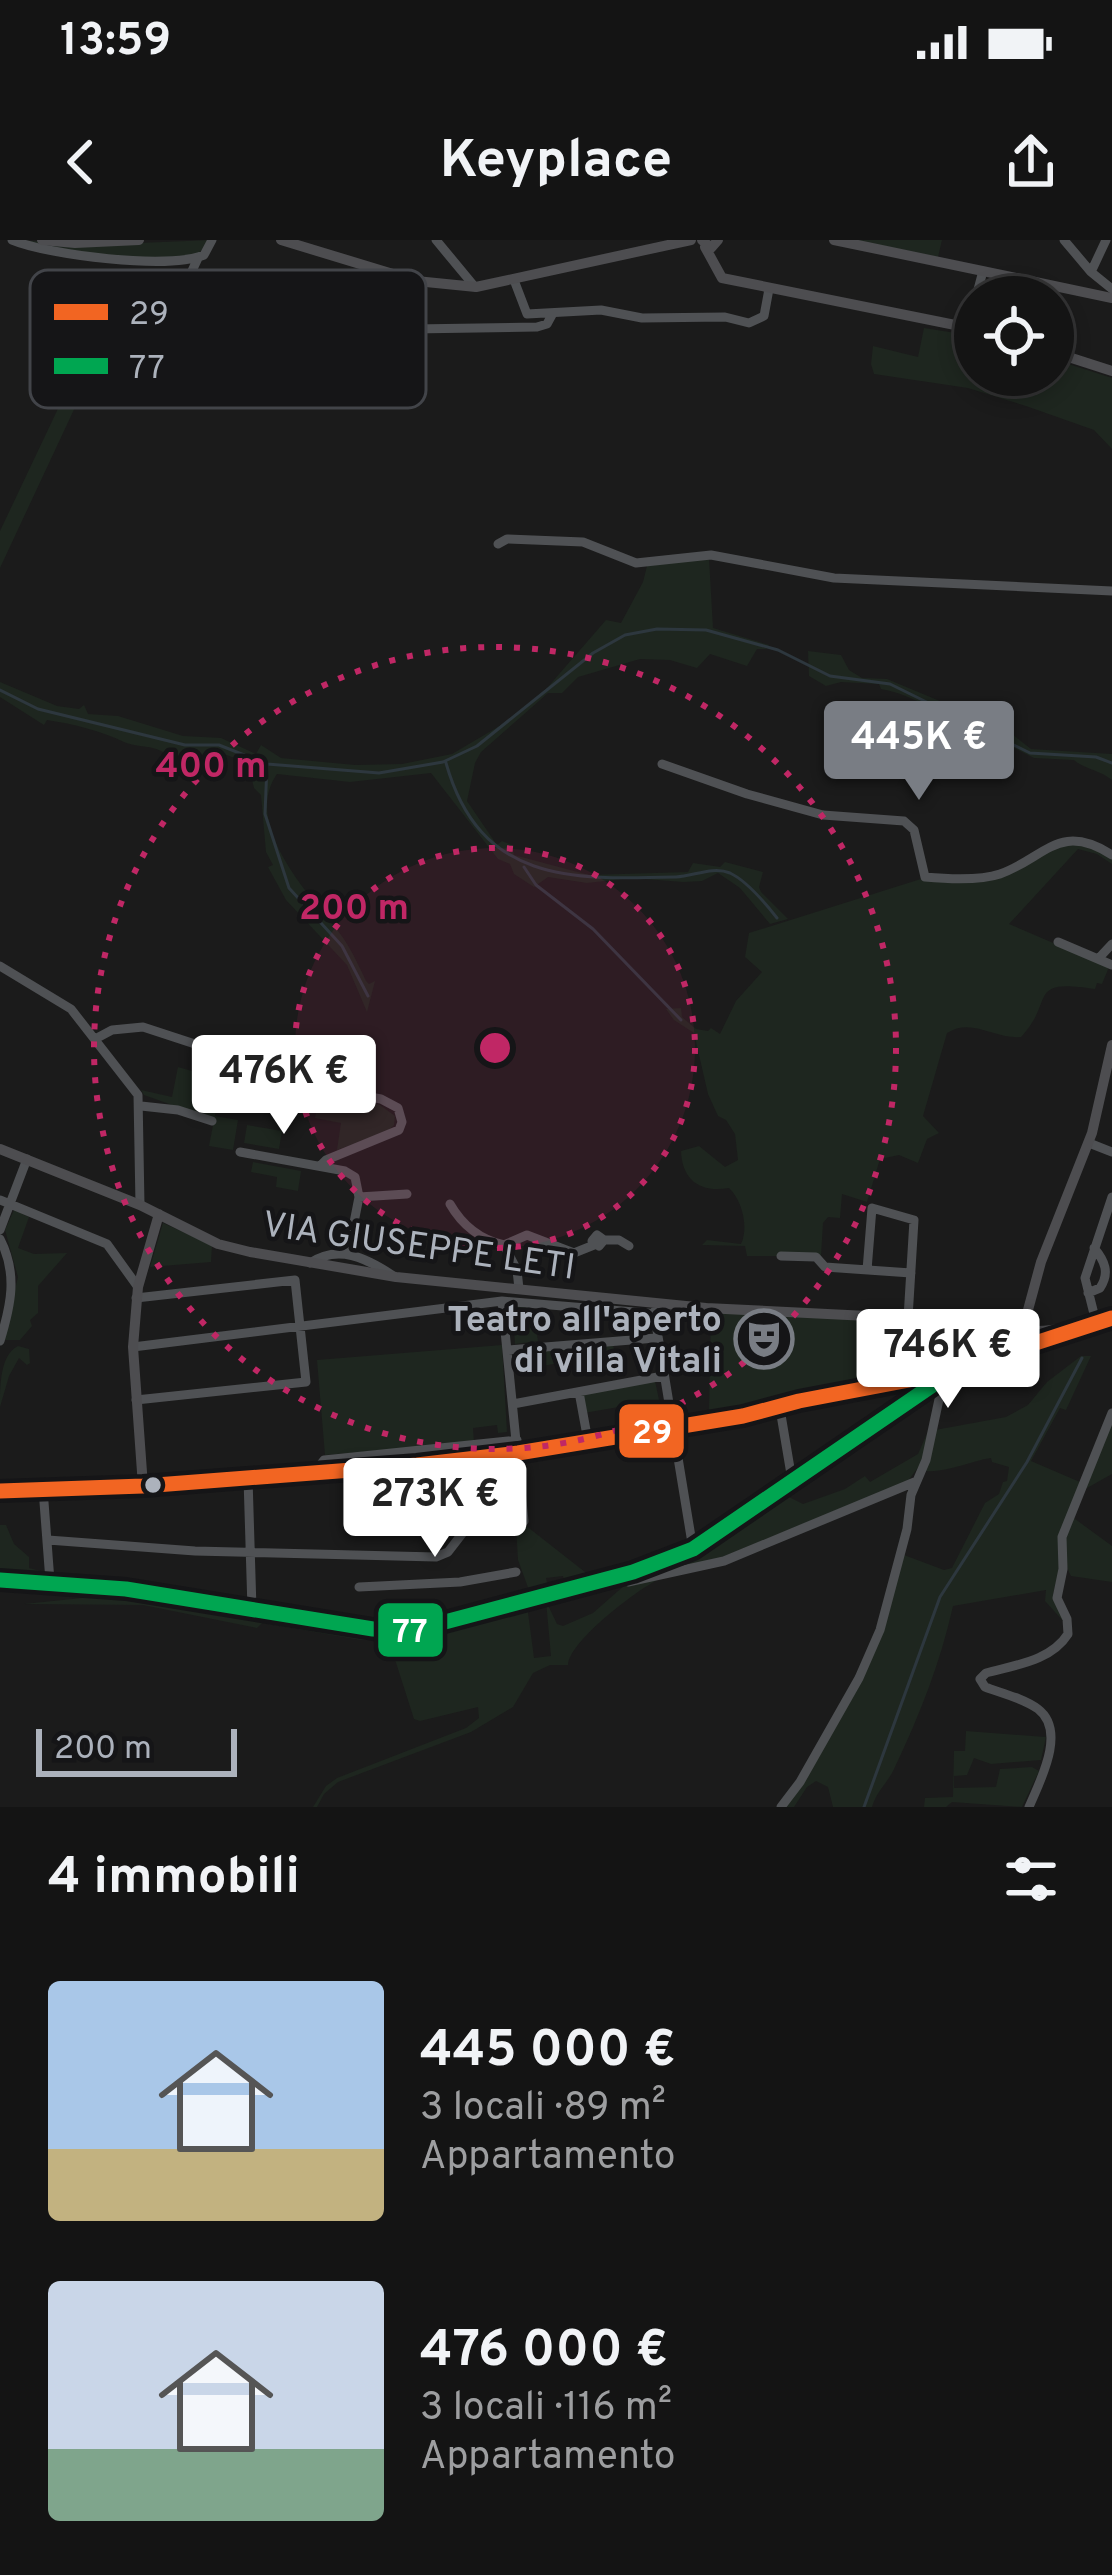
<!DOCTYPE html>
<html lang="it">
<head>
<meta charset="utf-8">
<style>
  :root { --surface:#141414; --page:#1d1d1d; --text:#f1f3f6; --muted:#9d9ea0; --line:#333334; --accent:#797d84 }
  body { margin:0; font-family:Overpass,sans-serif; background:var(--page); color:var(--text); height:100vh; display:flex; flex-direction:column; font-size:45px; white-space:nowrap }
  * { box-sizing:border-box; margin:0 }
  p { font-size:39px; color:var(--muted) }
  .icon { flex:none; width:66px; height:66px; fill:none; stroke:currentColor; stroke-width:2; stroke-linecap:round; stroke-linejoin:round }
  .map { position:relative; height:1567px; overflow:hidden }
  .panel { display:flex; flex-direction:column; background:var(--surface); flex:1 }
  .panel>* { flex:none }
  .fabs { position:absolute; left:954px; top:36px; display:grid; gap:24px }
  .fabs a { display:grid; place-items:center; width:120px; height:120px; border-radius:50%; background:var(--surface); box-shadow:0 6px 18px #0003,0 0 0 3px var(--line); font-size:60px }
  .scale { position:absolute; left:36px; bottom:30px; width:201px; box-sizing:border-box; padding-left:12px; border:6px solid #acb2bc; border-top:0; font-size:33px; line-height:42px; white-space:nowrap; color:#acb2bc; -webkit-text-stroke:9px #151517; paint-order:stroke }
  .price { position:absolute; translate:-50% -102px; padding:0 27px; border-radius:12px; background:#fff; color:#222; font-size:39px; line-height:78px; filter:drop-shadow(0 3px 6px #0008) }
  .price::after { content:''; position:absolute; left:50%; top:72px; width:36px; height:27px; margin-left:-18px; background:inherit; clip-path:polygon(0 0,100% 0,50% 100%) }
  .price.selected { background:var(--accent); color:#fff }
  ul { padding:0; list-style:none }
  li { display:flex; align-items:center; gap:36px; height:300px; padding:0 48px }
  li span { display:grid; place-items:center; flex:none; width:336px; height:240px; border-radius:12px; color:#555 }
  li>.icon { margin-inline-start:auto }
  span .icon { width:144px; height:144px; fill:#fffc; stroke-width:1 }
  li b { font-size:51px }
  h2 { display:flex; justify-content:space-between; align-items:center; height:144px; padding:0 48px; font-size:51px }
  .status { display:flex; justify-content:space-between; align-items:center; height:84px; padding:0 60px; background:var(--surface); direction:ltr }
  .status svg { height:33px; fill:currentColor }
  header { display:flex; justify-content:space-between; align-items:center; height:156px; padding:0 48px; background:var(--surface); font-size:54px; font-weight:700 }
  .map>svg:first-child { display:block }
  .green { fill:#1e261f }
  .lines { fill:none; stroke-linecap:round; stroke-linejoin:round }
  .stream { stroke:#2d373e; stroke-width:3 }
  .minor { stroke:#4f5154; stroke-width:9 }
  .major { stroke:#4d4d50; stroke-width:10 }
  .bus-1-casing { stroke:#151517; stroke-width:24 }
  .bus-2-casing { stroke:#151517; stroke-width:24 }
  .bus-1 { stroke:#f26522; stroke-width:15 }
  .bus-2 { stroke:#00a651; stroke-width:15 }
  .ring { fill:none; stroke:#c02765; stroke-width:6; stroke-dasharray:6 12 }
  .bus-dot { fill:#acb2bc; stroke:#151517; stroke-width:4.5 }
  .labels { text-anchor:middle; stroke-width:9; stroke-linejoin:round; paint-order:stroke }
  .street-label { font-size:36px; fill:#acb2bc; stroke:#151517 }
  .poi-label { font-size:36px; font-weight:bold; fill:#acb2bc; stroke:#151517; text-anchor:end }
  .key { fill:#151517; stroke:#424449; stroke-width:3 }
  .key-label { font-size:33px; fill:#acb2bc }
  .centre { fill:#c02765; stroke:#151517; stroke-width:6 }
  .ring-label { font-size:36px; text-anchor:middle; font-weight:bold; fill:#c02765; stroke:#151517; stroke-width:9; stroke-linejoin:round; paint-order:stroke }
  .line-badge { stroke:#151517; stroke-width:4.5 }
  .badge-label { font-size:33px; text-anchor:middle; font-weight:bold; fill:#fff }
</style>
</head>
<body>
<div class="status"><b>13:59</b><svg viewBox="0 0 49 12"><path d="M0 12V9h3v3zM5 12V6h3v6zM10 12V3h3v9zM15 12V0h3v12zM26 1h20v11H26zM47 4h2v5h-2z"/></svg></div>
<header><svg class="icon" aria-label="back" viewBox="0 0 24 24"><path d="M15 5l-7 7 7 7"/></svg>Keyplace<svg class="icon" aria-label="share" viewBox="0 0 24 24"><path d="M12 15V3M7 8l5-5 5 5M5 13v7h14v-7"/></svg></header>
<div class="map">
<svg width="1112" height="1567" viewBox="0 0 1112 1567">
  <rect width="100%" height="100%" fill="#1b1b1b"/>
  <!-- green -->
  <path class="green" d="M18 0 91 5 211 0C207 5 203 10 198 13 168 28 53 8 18 0Z
    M855 0H942L938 17Z
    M924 88 975 96V135H1053V119L1112 138V209L1094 190 1026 166 968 148 874 134 871 124 873 106 918 117Z
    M64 156 78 161 0 328V291Z
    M709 318 713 388 769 405 766 409H757L747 426 710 414 697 428 670 420 640 419 578 437 562 453H548L481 512 475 523 467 561 497 605 502 601 512 605 514 615 589 635 688 632 693 623 720 627 725 622 763 632 759 647 761 652 788 679 770 684 740 648 718 633 702 641 683 642 632 638 587 643 548 637 534 647 514 634 510 624 498 619 431 533 350 542 277 534C242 584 309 655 338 691 350 706 358 724 366 741L369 744 375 741 367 772 347 725 286 660 268 627 273 625 266 612 261 555 254 548 248 523 224 514 169 517C155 503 140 509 124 502 101 491 74 484 47 480L44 485 0 457V442L57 466 79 469 84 465 88 474 118 476 183 496 221 498 256 514 261 505 281 518 355 525 402 524 452 514 508 481 547 448 606 380 621 383 643 342 647 326Z
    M808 411 841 415 849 430 862 438 887 439 959 469 1004 473 1007 490 1031 509 1112 514V540C1100 530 1084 529 1074 520L1034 518 1000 501 988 503V496C954 485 918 455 881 449L879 444 841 442 826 446 809 436Z
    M1070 602 1112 616V624L1097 614 1078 609 1009 684 1109 727 1102 744 1097 743 1095 749C1025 738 1056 760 1021 797 994 799 971 777 947 793L923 876 939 893 927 899 918 923 899 915 880 919 867 962 842 954 840 978 828 977 823 983 821 1016H747L745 1006 702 1005 707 1000 741 1004C749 987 742 960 729 948 700 953 682 940 681 911L699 906 725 927 738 920 735 894 726 880 718 876 708 854 694 793 674 780 666 769 681 768 682 777 696 789 708 791 711 788 720 794 736 761 762 732 745 717 749 693 924 638 979 640Z
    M178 827 192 831 220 849 215 876 238 880 233 910 209 906 214 880 144 855 141 850 172 857Z
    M320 852 380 865 395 876 394 885 386 893 337 910 341 883 315 878Z
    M247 885 282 891 279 909 244 903Z
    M253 922 301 931 298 951 276 947 277 937 251 932Z
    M14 970 29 977 18 1008 34 1014 67 1013 38 1046V1073L30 1080 32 1086 20 1100H3L18 1037 5 990Z
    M163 983 212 1005 211 1022 150 1027Z
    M512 1064 532 1065 538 1101 515 1104Z
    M711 1071 872 1080 881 1137 709 1171Z
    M502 1105 507 1192 498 1193 497 1185 473 1188 474 1203 325 1215 317 1120Z
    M613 1105 620 1135 613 1136 608 1114 515 1131 513 1114Z
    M18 1106 29 1109 30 1123 27 1125 19 1118 9 1136 0 1167C0 1145 0 1115 18 1106Z
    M1081 1116H1091L1066 1170 1060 1168 1031 1221 1080 1242 1053 1354 1065 1383 1045 1361 1046 1350 953 1366C940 1424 920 1474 895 1527 888 1543 877 1550 872 1567H833L828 1547 816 1541 807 1547 794 1567H785L855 1452 904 1315 944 1330 952 1328 985 1263 999 1254 1003 1242 1007 1241 1009 1227 992 1222 991 1218C971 1221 945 1233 926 1231L935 1190 1006 1177 1028 1165 1047 1142Z
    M655 1141 659 1160 584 1173 581 1155Z
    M1112 1177V1234L1087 1248 1085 1247Z
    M932 1182 922 1222 908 1241 715 1320 632 1336 668 1324 717 1300 720 1304 789 1257 803 1264 845 1249 865 1236 870 1242 918 1214Z
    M1071 1276 1112 1306V1342L1071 1336C1060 1314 1064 1299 1071 1276Z
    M0 1285H6L14 1304 29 1317V1328L44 1332H0Z
    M525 1285 585 1332 586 1336 564 1341 563 1336 546 1338 548 1348 530 1353 518 1320 516 1287Z
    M663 1337C640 1347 569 1401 568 1425H550L533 1433 513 1467 471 1492 338 1542 324 1554 317 1567H313L326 1546 337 1538 466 1488 479 1478 478 1467 420 1481 414 1479 391 1407 413 1394 527 1365 534 1418 551 1416 546 1361 557 1384 563 1386 593 1373 626 1344Z
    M111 1355 357 1395 397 1396 392 1400H361L262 1383 257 1388 143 1365 24 1364Z
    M966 1491 1046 1497 1041 1520 991 1524 974 1518 967 1535 954 1536V1548L996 1547 1000 1529 1032 1527 1039 1531 1022 1567 952 1562 946 1567H924L925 1558 953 1557 954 1511H965Z"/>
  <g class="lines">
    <!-- stream -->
    <path class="stream" d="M0 450 38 469 185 505H219L267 524 379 533 443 522 477 506 593 413 625 395 657 389 706 390 778 410 830 436 890 444 1030 513 1096 517 1112 523
      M446 523C480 643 571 640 676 637 694 636 713 626 730 633 747 641 766 664 777 678
      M267 525 265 574 289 648 342 706 368 756
      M524 627 536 645 593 689 681 780
      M864 1567 940 1357 1027 1222 1082 1118"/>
    <!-- minor -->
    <path class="minor" d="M12 0C48 15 169 30 204 15L212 0
      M436 0 475 47
      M1064 0 1091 32 1112 49
      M198 18 179 59 180 67C228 92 295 98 348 90L537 87 547 84 553 73
      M1091 32 1106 0
      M514 40 527 74 601 70 642 78 725 77 749 83 764 76 769 49
      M976 57 983 31
      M969 87 975 63
      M498 304 507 299 583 302 636 323 711 315 834 338 1112 351
      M662 524 747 554 823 575 904 581 914 590 925 637C947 639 979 641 1000 634 1045 618 1059 581 1112 615
      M1058 702 1112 725
      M1098 719 1112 704
      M0 726 71 769 138 855 140 965
      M97 798 112 790 143 787 201 806 232 832 381 859 398 868 402 882 399 890 326 920 320 926
      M141 866 178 870 212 881
      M1089 903 1112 912
      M240 912 345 931 355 937 359 957 348 1013
      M359 957 407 954
      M0 960 107 1004 138 1047
      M450 964C462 985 481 1000 504 1005L517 1030 519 1049
      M0 990 27 919
      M597 995 604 1000 599 1006 592 1001Z
      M0 999C18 1034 11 1065 0 1101
      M604 1000H619L629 1006
      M504 1005 527 995 574 1013 594 1005
      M781 1016 816 1017 825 1027 911 1033
      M310 1023C338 1004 366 1018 392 1035
      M867 1030 872 968 914 980 908 1078
      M1088 1053 1100 1048C1110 1033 1105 1021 1094 1008
      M654 1072 693 1309
      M1095 1078 1085 1038 1112 957
      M133 1107 502 1061 695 1077 703 1075 706 1068
      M508 1110 656 1098
      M579 1152 588 1201
      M136 1160 306 1142 295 1040 136 1058
      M779 1163 792 1240
      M513 1164 663 1136
      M314 1233 324 1220 517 1200
      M248 1238 252 1369
      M43 1249 50 1341
      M48 1300 195 1311 436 1317 448 1312 465 1290 524 1281 502 1061
      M617 1337 628 1342 724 1321 917 1241
      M0 1340 126 1349 373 1389 405 1391 426 1387 633 1332 693 1309 951 1135
      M359 1347 460 1342 516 1332
      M781 1567 800 1542 859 1438 880 1390 907 1289 911 1255 926 1220 941 1150
      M1029 1567C1040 1541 1067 1491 1038 1469 1023 1458 1001 1453 985 1447L980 1439 986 1433C1015 1425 1051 1421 1068 1394L1067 1379 1057 1358 1063 1329 1062 1297 1112 1173"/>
    <!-- major -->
    <path class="major" d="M42 0 75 3 139 0
      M281 0 416 41 476 47 691 0
      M702 0 711 8 718 0
      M834 0 1112 58
      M705 7 722 38 975 89
      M1053 112 1112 131
      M0 909 140 965 218 1004 250 1012 396 1037 706 1068 908 1078 1013 1093
      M1018 1092 1025 1081 1041 1022 1092 893 1112 805
      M980 1119C992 1112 999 1098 1012 1094 1025 1089 1045 1093 1063 1088
      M730 1174 770 1163
      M143 1246 133 1107 138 1047 159 974
      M0 1251 143 1246 417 1225 518 1213 743 1176 799 1161 941 1134 1112 1078"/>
    <defs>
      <path id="bus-1" d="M0 1251 143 1246 417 1225 518 1213 743 1176 799 1161 941 1134 1112 1078"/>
      <path id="bus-2" d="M0 1340 126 1349 373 1389 405 1391 426 1387 633 1332 693 1309 940 1140"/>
    </defs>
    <!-- bus-1 casing -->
    <use href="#bus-1" class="bus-1-casing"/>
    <!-- bus-2 casing -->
    <use href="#bus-2" class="bus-2-casing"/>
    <!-- bus-1 -->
    <use href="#bus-1" class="bus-1"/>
    <!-- bus-2 -->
    <use href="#bus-2" class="bus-2"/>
  </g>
  <!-- distance rings -->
  <circle cx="495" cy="808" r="200" fill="#c02765" fill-opacity=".12"/>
  <g class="ring">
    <circle cx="495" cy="808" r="200"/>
    <circle cx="495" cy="808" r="401"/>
  </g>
  <!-- icons -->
  <defs>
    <symbol id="theatre-ring" viewBox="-11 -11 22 22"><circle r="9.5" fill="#151517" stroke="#797d84" stroke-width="1.5"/><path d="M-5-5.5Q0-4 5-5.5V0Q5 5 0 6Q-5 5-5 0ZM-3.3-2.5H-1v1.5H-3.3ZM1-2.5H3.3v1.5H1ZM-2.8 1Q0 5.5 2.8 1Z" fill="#797d84"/></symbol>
  </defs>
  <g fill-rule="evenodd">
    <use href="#theatre-ring" x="731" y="1066" width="66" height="66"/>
  </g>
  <!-- markers -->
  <circle class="bus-dot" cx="153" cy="1245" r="10"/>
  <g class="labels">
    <!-- street labels -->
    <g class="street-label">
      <text transform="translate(419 1004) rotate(8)" y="13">VIA GIUSEPPE LETI</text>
    </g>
    <!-- poi labels -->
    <g class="poi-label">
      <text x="722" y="1091">Teatro all'aperto<tspan x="722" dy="41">di villa Vitali</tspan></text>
    </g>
  </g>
  <!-- legend -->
  <rect x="30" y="30" width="396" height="138" rx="18" class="key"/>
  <rect x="54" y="64" width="54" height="16" fill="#f26522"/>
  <rect x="54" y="118" width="54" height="16" fill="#00a651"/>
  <g class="key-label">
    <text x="129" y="84">29</text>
    <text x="129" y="138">77</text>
  </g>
  <circle cx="495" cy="808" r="18" class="centre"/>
  <g class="ring-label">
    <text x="211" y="537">400 m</text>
    <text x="354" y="679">200 m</text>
  </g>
  <g class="line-badge">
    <rect x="617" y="1162" width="69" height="58" rx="12" fill="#f26522"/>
    <rect x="376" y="1361" width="69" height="58" rx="12" fill="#00a651"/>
  </g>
  <g class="badge-label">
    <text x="652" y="1203">29</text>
    <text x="410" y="1402">77</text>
  </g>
</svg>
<div class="fabs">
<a><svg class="icon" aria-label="locate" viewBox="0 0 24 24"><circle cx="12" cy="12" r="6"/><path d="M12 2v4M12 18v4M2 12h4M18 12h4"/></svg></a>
</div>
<div class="scale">200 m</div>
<b class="price selected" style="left:919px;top:563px">445K €</b>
<b class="price" style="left:284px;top:897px">476K €</b>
<b class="price" style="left:948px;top:1171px">746K €</b>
<b class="price" style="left:435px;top:1320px">273K €</b>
</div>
<section class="panel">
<h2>4 immobili<svg class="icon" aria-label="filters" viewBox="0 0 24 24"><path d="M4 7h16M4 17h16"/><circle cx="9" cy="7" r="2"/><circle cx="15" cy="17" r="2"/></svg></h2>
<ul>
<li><span style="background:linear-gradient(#a9c7e8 70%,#c2b280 0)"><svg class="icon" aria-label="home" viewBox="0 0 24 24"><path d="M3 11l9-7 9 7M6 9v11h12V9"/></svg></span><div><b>445 000 €</b><p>3 locali · 89 m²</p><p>Appartamento</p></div></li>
<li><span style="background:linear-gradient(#c9d6e8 70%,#7fa58c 0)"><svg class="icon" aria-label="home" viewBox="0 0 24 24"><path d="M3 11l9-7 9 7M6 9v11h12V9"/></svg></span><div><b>476 000 €</b><p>3 locali · 116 m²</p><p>Appartamento</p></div></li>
</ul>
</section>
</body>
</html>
